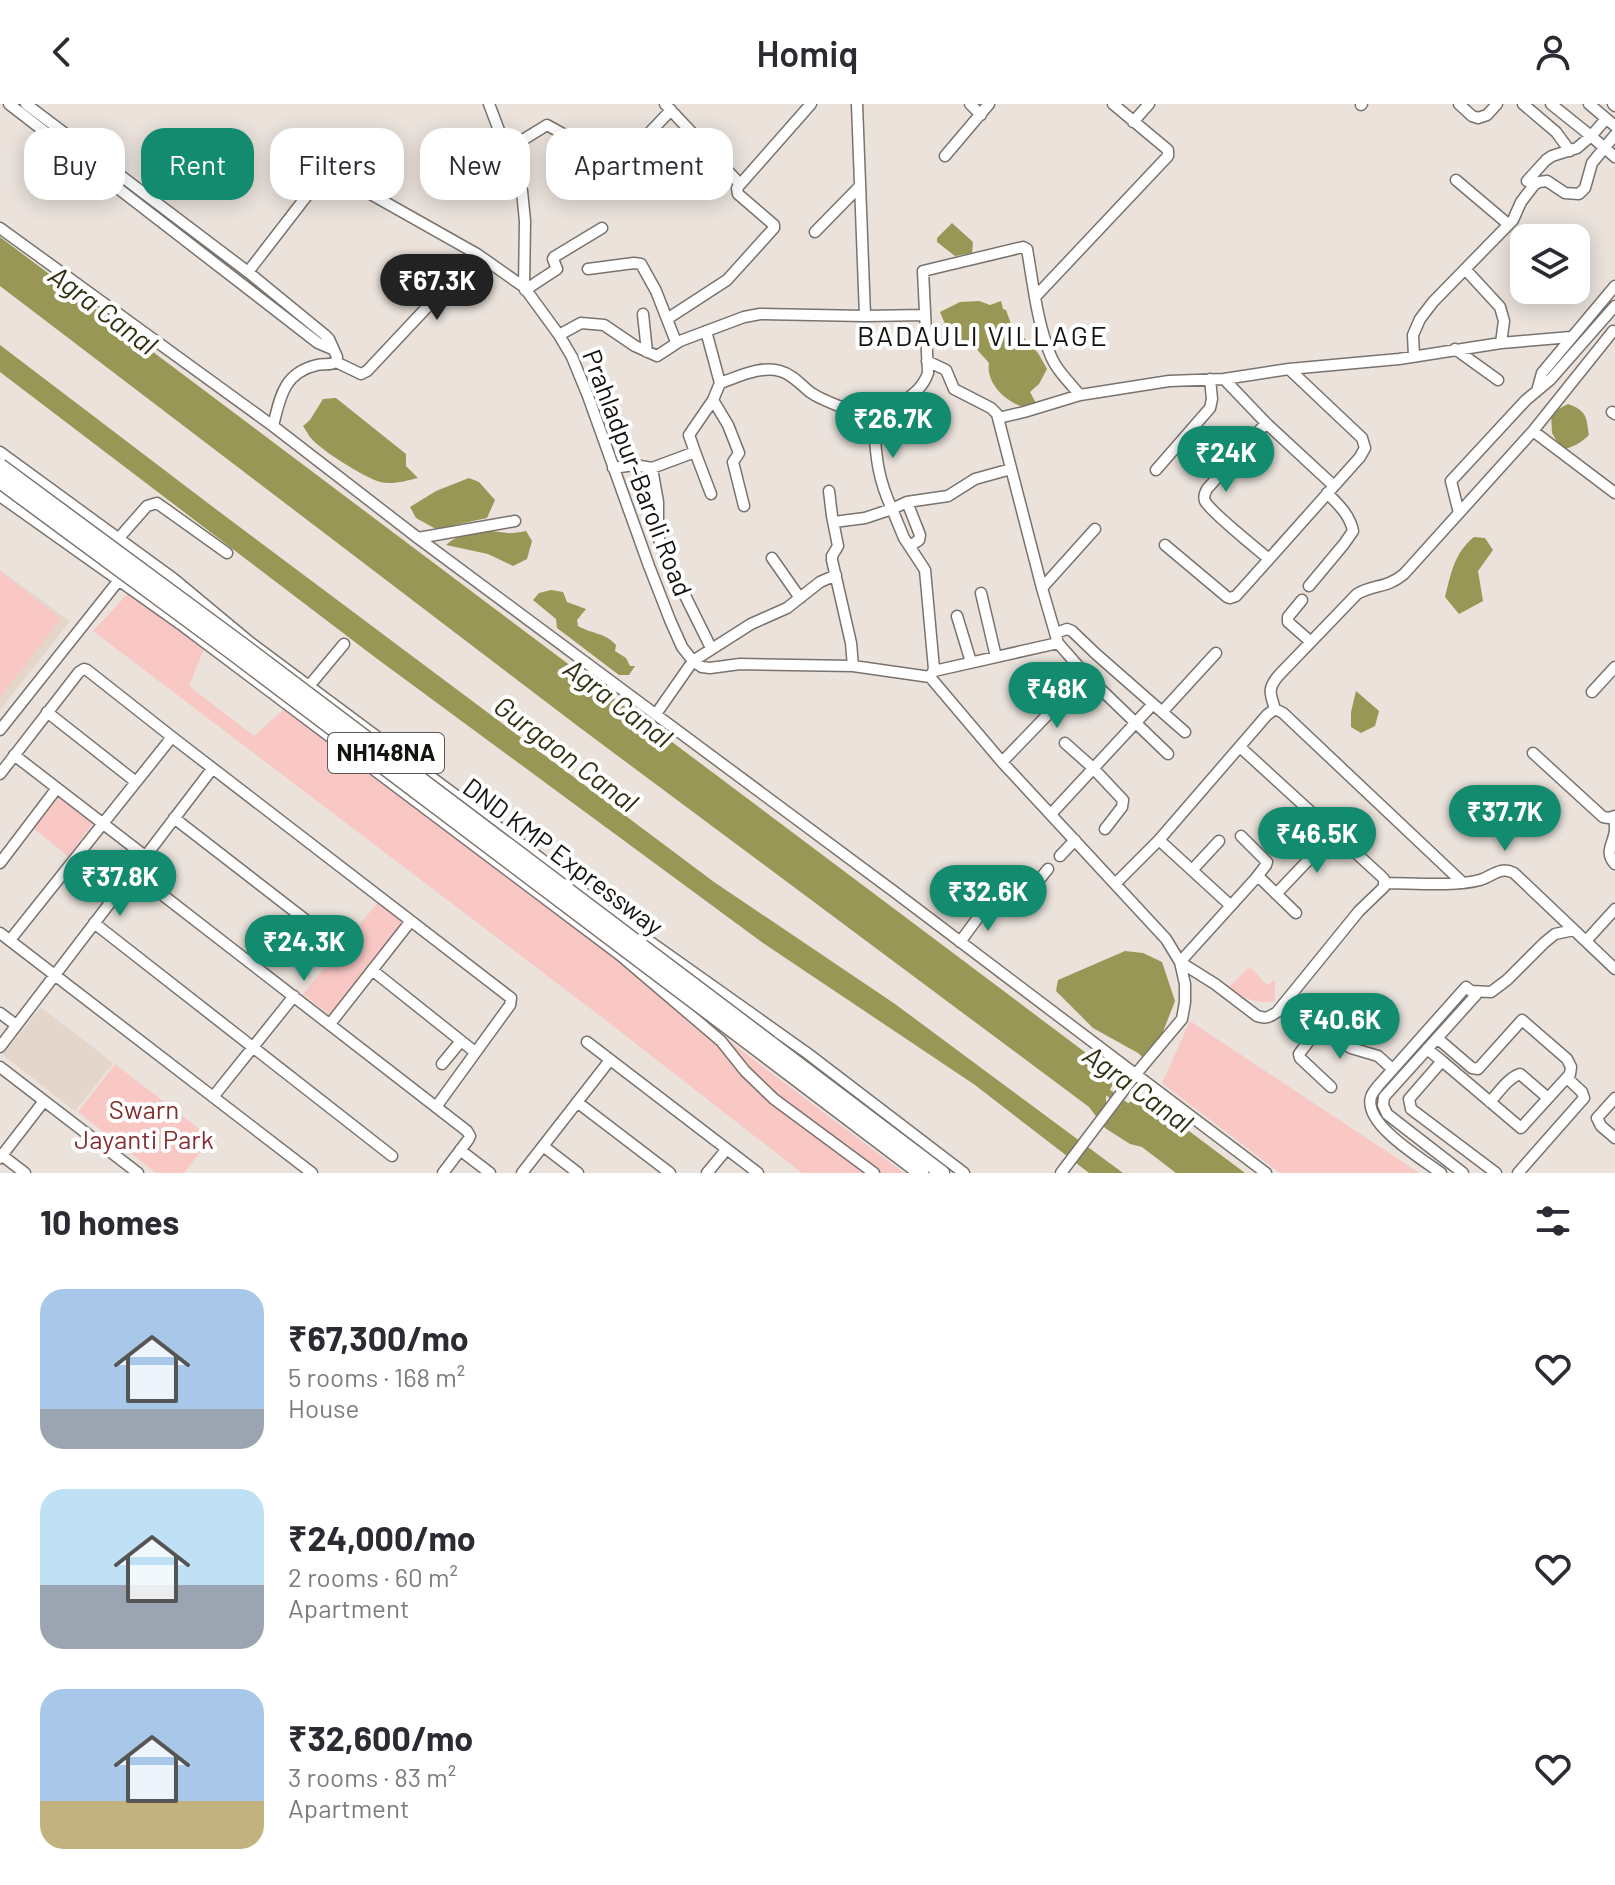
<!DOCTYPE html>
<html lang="en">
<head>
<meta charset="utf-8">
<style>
  :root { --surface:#fff; --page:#f7f7f7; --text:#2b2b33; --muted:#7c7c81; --accent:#128b6e }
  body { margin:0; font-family:Barlow,sans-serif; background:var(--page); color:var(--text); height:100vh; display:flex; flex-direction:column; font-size:30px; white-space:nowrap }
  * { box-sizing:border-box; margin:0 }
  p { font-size:26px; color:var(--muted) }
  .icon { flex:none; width:44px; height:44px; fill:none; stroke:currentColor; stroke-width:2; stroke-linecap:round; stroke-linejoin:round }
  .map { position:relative; height:1069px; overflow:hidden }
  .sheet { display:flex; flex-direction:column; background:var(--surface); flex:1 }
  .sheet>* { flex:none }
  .guide { position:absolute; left:24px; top:24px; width:800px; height:72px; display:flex; gap:16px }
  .controls { position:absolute; left:1510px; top:120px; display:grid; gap:16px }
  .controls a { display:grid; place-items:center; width:80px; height:80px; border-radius:16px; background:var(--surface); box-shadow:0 4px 20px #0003; font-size:40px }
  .price { position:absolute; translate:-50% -68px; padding:0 18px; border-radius:28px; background:var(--accent); color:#fff; font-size:26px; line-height:52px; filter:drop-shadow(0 2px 4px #0008) }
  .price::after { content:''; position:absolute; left:50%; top:48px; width:24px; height:18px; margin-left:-12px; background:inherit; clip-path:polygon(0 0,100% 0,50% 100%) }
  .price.active { background:#222; color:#fff }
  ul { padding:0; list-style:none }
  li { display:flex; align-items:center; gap:24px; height:200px; padding:0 40px }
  li span { display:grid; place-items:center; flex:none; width:224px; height:160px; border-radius:24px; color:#555 }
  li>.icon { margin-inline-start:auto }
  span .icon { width:96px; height:96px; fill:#fffc; stroke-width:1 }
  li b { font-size:34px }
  h2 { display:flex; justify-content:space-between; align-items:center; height:96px; padding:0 40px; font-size:34px }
  .tag { padding:0 28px; border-radius:24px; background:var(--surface); box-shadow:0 4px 20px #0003; font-size:28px; line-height:72px }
  .tag.active { background:var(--accent); color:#fff }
  header { display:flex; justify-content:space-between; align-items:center; height:104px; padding:0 40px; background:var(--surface); font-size:36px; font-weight:600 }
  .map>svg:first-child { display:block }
  .built { fill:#e4d6ca }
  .green { fill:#f9c8c5 }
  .water { fill:#989755 }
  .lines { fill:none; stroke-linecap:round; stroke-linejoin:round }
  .canal { stroke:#989755; stroke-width:7 }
  .minor-casing { stroke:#7a736d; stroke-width:13 }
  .highway-casing { stroke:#7a736d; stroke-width:17 }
  .minor { stroke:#fff; stroke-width:10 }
  .highway { stroke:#fff; stroke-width:14 }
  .highway-bridge-casing { stroke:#7a736d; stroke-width:17; stroke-linecap:butt }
  .highway-bridge { stroke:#fff; stroke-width:14 }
  .labels { text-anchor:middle; stroke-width:8; stroke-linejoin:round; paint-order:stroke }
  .shield { fill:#fff; stroke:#5b5a58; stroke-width:2 }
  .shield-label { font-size:24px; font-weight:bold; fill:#151310 }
  .street-label { font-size:26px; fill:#151310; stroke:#fff }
  .park-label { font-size:26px; fill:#842f31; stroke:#fff }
  .water-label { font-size:28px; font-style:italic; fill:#323113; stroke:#fff }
  .neighbourhood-label { font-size:28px; letter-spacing:2px; fill:#151310; stroke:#fff }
</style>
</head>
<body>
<header><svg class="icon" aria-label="back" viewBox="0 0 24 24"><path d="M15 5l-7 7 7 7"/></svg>Homiq<svg class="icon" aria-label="person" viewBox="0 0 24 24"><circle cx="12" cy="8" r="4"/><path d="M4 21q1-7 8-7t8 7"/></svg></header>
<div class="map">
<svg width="1615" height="1069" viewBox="0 0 1615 1069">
  <rect width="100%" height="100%" fill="#eae2db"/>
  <!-- built -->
  <path class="built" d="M0 466 70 517 0 606Z
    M41 903 113 959 75 1007 3 951Z"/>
  <!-- green -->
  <path class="green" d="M0 467 61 515 0 593Z
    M133 484 206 540 189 582 254 632 286 603 904 1069H802L608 918 93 527Z
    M61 690 95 717 68 752 34 725Z
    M378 798 404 819 329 911 303 890Z
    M1251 864 1267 881 1275 876V897C1254 900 1246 895 1229 883L1246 866Z
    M1190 917 1419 1069H1280L1162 979Z
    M115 960 211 1034 184 1069H156L78 1008Z"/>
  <!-- water -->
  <path class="water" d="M952 119 973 138 972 149 955 152 937 138V134Z
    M0 133 1118 973 1106 991V999L1124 1003 1136 993 1171 1006 1181 1021 1245 1069H1176L1142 1043 1130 1040 1105 1024 1089 1003 579 623 0 182Z
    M979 197 990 201 1001 197 1003 205 1006 206 1011 220 1038 249 1047 265 1039 280 1030 288 1038 303C1031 303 1024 304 1018 301 1002 294 986 277 989 259L972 240 952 236 940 208 960 198Z
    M0 241 213 403 714 778 895 900 1123 1069H1089L975 981 763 839 376 554 0 268Z
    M336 294 406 350V362L418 374C406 377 391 381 380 378 364 373 320 346 310 333 309 332 304 323 303 322L310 316 323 295Z
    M1568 300C1587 307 1586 312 1589 331 1581 339 1573 343 1562 346L1552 329 1551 309Z
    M469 374 479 378 495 396 487 414 436 425 416 414 410 403 436 387Z
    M489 427C507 428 507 431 526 427L532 437 527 455 513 462 488 450 446 441C459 429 473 429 489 427Z
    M1474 433 1485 434 1493 446 1478 467 1483 497 1459 510 1445 493C1451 470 1454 449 1474 433Z
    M551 486 563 488 567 498 586 505 577 516 578 522C592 530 606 529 616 541L615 547 626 554 630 562H635L629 571H619L557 524 556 515 533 496 539 489Z
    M1356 587 1379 607 1375 622 1361 629 1351 623V608Z
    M1125 847 1143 849 1162 858 1175 897 1157 943 1148 958 1138 949 1093 924 1056 887 1058 876Z"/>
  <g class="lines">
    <!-- canal -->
    <path class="canal" d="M1102 984 1130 1005"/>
    <defs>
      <path id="minor" d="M9 0 318 239 332 245
        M26 0 248 168 325 231 329 235 337 253 336 258C329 262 325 259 317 261 283 269 280 294 273 322
        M489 0 522 87 525 117 524 183 559 231 572 253 588 292 649 462 670 516 682 543 693 557 656 610
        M665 0 740 80
        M857 0 865 212
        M970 0 981 11
        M1459 0 1472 12 1478 14 1487 11 1497 0
        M1523 0 1556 28 1570 47
        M1551 0 1591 32 1606 15
        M1589 0 1615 22
        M1613 0 1615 2
        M1361 1 1362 0
        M1133 18 1149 0
        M508 45 547 21 619 61 671 6
        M945 52 989 0
        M1456 76 1508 120
        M1527 77 1546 56 1552 52 1577 44 1591 32 1615 53
        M0 124 273 322 418 434 896 789 1266 1069
        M815 128 859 83
        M588 165 634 159 641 160 656 187 676 238
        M1465 165 1500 203 1504 217 1501 239
        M248 168 326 67 344 75 477 150 524 183
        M525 186 557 165 553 155 554 153 602 124
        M1036 192 1168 52V46L1113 0
        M643 210 647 248
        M667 215 727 176 774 124V121L738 90 737 84 811 0
        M706 227 720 279C738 273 762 261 780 267 792 270 801 281 810 288 821 296 866 314 879 313 887 312 894 305 900 300 912 291 923 284 928 269L923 167 1023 143 1027 145C1033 179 1037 218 1050 250 1056 266 1070 279 1080 291
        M559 231 581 219 604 221 635 242 657 252 680 237 744 213 760 210 865 212 925 211
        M1455 245 1498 276
        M1414 252 1413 231 1420 215 1433 198 1513 116 1521 98 1534 81 1539 78 1547 77 1565 89 1579 90 1585 84 1592 59 1615 31
        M927 257 946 266 954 285 991 304 997 310 1042 484 1058 539
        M336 258 361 270 367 267 477 150
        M1224 275 1266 319 1334 382
        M1537 287 1542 269 1615 182
        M713 296 728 321 739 349 733 358 744 402
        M1612 308 1615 310
        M873 312C876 348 876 371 892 405L907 398 920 431 919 436 910 442
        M998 314 1024 308 1080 291 1169 277 1224 275 1289 265 1399 255 1501 239 1571 233
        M1266 319 1207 385C1205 390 1203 391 1205 397 1209 406 1258 446 1269 455
        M1533 327 1615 389
        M0 348 174 475 251 539 540 754 604 805 807 949 964 1069
        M695 348 711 390
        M613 364 634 361 652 364 695 348 689 331 713 296 720 279
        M652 364 658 398V431L662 445 711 544
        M1156 366 1210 304 1212 295 1210 275
        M829 387 832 412 838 442 832 452V456L851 539 853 562
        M0 392 183 522 620 851 721 937 745 967 774 995 874 1069
        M907 398 948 392 975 375 1011 365
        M1459 409 1451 377 1526 296 1550 276 1615 202
        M834 418 865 414 892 405 904 434 925 466 934 565 931 572
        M418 434 515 417
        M118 435 147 402 157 399 227 449
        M1165 441 1227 493 1230 494 1236 492 1360 353 1365 344 1362 334 1289 265
        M772 454 800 494
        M836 471 820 478 787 504 751 520 693 557 702 563 710 564 740 560 853 562 930 573 1002 658 1166 835 1180 858 1185 880V898L1182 915 1135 971 1061 1069
        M1309 482 1344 440 1353 427C1350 411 1338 400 1327 389
        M1042 484 1095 425
        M981 489 996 553
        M1302 496 1288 513V518L1311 538
        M957 512 971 558
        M1056 529 1067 525 1072 527 1096 550 1185 628
        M934 567 1058 539 1086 571 1168 650
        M309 582 344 540
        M1592 588 1615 563
        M1275 605C1270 589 1267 585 1279 571L1357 490C1374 480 1386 485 1404 470L1533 327 1613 227
        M47 608 136 678
        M1162 608 1216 549
        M0 626 123 471
        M1065 639 1092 663 1123 696 1122 703 1105 725
        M1240 643 1381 772 1384 775V783L1359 807 1277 908C1270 913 1266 915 1257 912L1215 880 1180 858 1256 774 1261 775 1296 809
        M1533 649 1603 713 1609 714 1615 712
        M14 651 145 752
        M1002 658 1086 571
        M0 670 79 568 84 565 87 566 172 633 511 894 510 901 436 1003
        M1051 710 1153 600
        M1614 713C1615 716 1615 723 1615 727 1613 741 1604 748 1615 760
        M174 714 338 841
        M1241 732 1267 758 1266 761 1256 774
        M1159 736 1230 801
        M1060 752 1075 736
        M0 759 57 684
        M1193 765 1219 737
        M133 768 467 1027 470 1032 468 1036 443 1069
        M1385 779C1412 779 1454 783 1480 776 1493 772 1500 762 1514 769L1615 865
        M1115 780 1159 736 1267 611 1275 605 1283 609 1463 779
        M1276 790 1334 729
        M94 819 392 1052
        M0 829 312 1069
        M10 836 172 633
        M1586 837 1615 805
        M960 838 988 800C995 800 1000 804 1007 804 1021 804 1039 775 1048 765
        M372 866 475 948
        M1471 887 1491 888 1507 876 1544 839 1555 830 1574 826
        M1284 899 1315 922V929L1299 950 1300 954 1331 983
        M0 909 16 921
        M330 920 410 818
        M1315 922 1351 944 1378 952 1388 961
        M1437 934 1472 964 1478 965 1522 916 1567 955 1571 963 1570 970 1521 1024 1442 957
        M587 938 758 1069
        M0 943 212 665
        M1427 945 1442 957 1409 995 1411 1005 1496 1069
        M442 960 461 937
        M0 963 138 1069
        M213 993 294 892
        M1615 994 1597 1014 1601 1022 1615 1034
        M577 998 670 1069
        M1490 998C1499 988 1508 974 1520 970L1548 994
        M543 1042 578 1069
        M460 1046 490 1069
        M0 1050 25 1069
        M0 1054 44 997
        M522 1069 610 956
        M707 1069 726 1046
        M1441 1069C1422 1055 1363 1020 1371 993 1372 989 1375 986 1378 982L1466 883 1476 891 1384 993 1383 1001 1387 1010 1463 1069
        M1518 1069 1584 994 1582 988 1567 974"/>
      <path id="highway" d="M770 939 942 1069
        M764 950 921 1069"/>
    </defs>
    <!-- minor casing -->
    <use href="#minor" class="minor-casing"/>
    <!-- highway casing -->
    <use href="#highway" class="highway-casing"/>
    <!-- minor -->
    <use href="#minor" class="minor"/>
    <!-- highway -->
    <use href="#highway" class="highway"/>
    <defs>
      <path id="highway-bridge" d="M0 362 241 540 770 939
        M0 377 233 549 764 950"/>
    </defs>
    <!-- highway-bridge casing -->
    <use href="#highway-bridge" class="highway-bridge-casing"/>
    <!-- highway-bridge -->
    <use href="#highway-bridge" class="highway-bridge"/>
  </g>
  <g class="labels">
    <!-- shield labels -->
    <rect class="shield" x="328" y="629" width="116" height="40" rx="6"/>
    <g class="shield-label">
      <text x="386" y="657">NH148NA</text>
    </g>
    <!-- street labels -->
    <g class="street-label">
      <text transform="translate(637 369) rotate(69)" y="9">Prahladpur-Baroli Road</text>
      <text transform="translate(563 753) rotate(37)" y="9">DND KMP Expressway</text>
    </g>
    <!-- park labels -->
    <g class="park-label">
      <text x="144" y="1015">Swarn<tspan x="144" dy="30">Jayanti Park</tspan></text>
    </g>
    <!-- water labels -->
    <g class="water-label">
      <text transform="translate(103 206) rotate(37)" y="10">Agra Canal</text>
      <text transform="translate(618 599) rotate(37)" y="10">Agra Canal</text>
      <text transform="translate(566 650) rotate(37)" y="10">Gurgaon Canal</text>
      <text transform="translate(1138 985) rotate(36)" y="10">Agra Canal</text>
    </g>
    <!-- neighbourhood labels -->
    <g class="neighbourhood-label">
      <text x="983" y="242">BADAULI VILLAGE</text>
    </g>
  </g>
</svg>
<div class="controls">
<a><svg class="icon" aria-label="layers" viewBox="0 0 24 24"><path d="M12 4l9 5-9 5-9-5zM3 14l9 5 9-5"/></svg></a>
</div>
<b class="price active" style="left:437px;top:218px">₹67.3K</b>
<b class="price" style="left:893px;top:356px">₹26.7K</b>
<b class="price" style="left:1226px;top:390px">₹24K</b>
<b class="price" style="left:1057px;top:626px">₹48K</b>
<b class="price" style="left:1505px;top:749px">₹37.7K</b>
<b class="price" style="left:1317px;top:771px">₹46.5K</b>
<b class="price" style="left:120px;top:814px">₹37.8K</b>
<b class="price" style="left:988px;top:829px">₹32.6K</b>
<b class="price" style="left:304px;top:879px">₹24.3K</b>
<b class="price" style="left:1340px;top:957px">₹40.6K</b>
<div class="guide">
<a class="tag">Buy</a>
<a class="tag active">Rent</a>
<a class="tag">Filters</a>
<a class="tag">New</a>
<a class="tag">Apartment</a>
</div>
</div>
<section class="sheet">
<h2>10 homes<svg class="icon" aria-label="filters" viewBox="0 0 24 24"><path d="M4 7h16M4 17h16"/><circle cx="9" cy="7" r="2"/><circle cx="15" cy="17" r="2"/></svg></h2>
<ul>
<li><span style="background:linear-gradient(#a9c7e8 75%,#9aa5b1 0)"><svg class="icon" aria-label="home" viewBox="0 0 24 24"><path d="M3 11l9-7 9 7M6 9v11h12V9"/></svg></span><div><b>₹67,300/mo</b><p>5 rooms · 168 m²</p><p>House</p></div><svg class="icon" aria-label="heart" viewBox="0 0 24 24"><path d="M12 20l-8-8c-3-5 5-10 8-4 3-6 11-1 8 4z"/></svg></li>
<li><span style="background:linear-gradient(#bfe0f5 60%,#9aa5b1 0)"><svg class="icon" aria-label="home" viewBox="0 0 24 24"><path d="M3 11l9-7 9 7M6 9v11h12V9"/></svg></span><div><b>₹24,000/mo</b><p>2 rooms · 60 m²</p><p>Apartment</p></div><svg class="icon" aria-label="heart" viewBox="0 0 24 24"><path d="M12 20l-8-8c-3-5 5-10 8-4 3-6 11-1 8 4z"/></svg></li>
<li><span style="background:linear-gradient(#a9c7e8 70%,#c2b280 0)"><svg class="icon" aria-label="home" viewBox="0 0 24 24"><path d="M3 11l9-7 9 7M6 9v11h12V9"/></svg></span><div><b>₹32,600/mo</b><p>3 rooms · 83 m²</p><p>Apartment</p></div><svg class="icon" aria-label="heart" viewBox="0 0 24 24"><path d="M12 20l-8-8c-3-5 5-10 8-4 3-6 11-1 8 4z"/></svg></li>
</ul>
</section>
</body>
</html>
